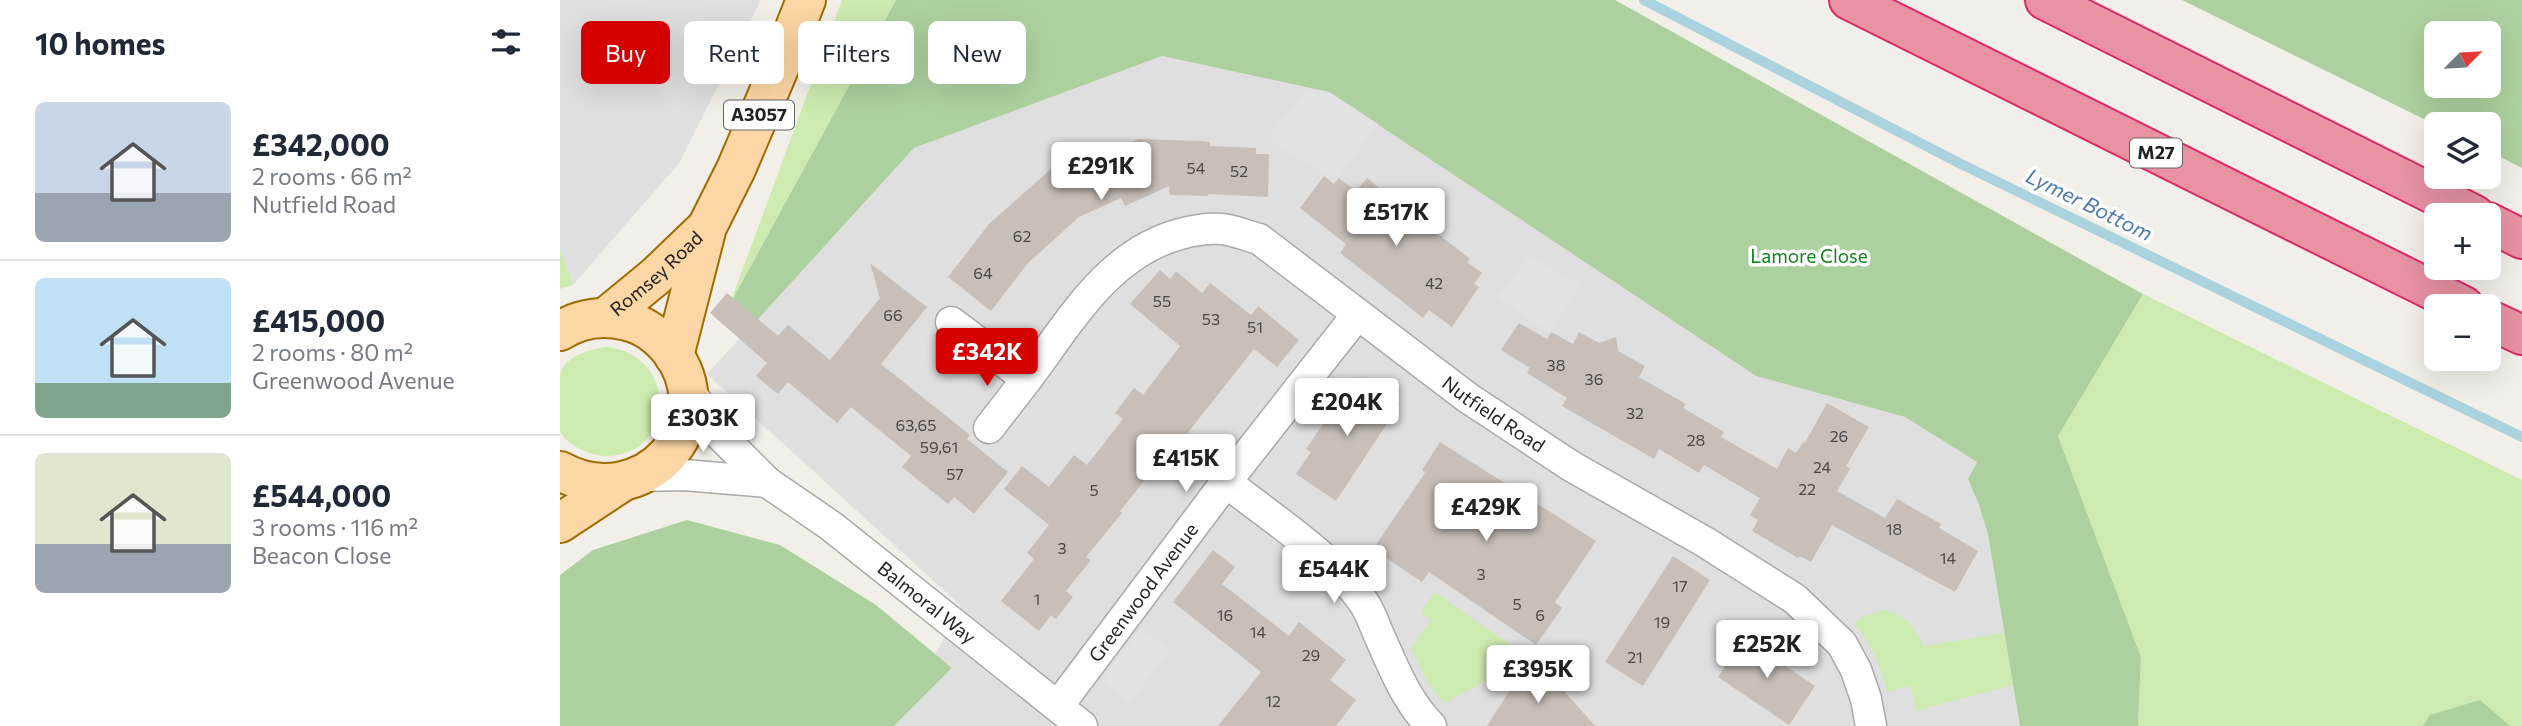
<!DOCTYPE html>
<html lang="en">
<head>
<meta charset="utf-8">
<style>
  :root { --surface:#fff; --page:#f6f6f7; --text:#1f2937; --muted:#747a83; --line:#e0e1e3; --accent:#d40000 }
  body { margin:0; font-family:Commissioner,sans-serif; background:var(--page); color:var(--text); height:100vh; display:flex; flex-direction:column; font-size:26px; white-space:nowrap }
  * { box-sizing:border-box; margin:0 }
  p { font-size:23px; color:var(--muted) }
  .icon { flex:none; width:38px; height:38px; fill:none; stroke:currentColor; stroke-width:2; stroke-linecap:round; stroke-linejoin:round }
  .map { position:relative; flex:1; overflow:hidden }
  .side { display:flex; flex-direction:column; background:var(--surface); width:560px }
  .side>* { flex:none }
  .hud { position:absolute; left:21px; top:21px; width:665px; height:63px; display:flex; gap:14px }
  .needle { width:46px; rotate:66deg }
  .buttons { position:absolute; left:1864px; top:21px; display:grid; gap:14px }
  .buttons a { display:grid; place-items:center; width:77px; height:77px; border-radius:10px; background:var(--surface); box-shadow:0 7px 28px #0002; font-size:35px }
  .price { position:absolute; translate:-50% -60px; padding:0 16px; border-radius:7px; background:#fff; color:#222; font-size:23px; line-height:46px; filter:drop-shadow(0 2px 4px #0008) }
  .price::after { content:''; position:absolute; left:50%; top:42px; width:21px; height:16px; margin-left:-10px; background:inherit; clip-path:polygon(0 0,100% 0,50% 100%) }
  .price.selected { background:var(--accent); color:#fff }
  ul { padding:0; list-style:none }
  li { display:flex; align-items:center; gap:21px; height:175px; padding:0 35px }
  li+li { border-top:2px solid var(--line) }
  li span { display:grid; place-items:center; flex:none; width:196px; height:140px; border-radius:10px; color:#555 }
  li>.icon { margin-inline-start:auto }
  span .icon { width:84px; height:84px; fill:#fffc; stroke-width:1 }
  li b { font-size:30px }
  h2 { display:flex; justify-content:space-between; align-items:center; height:84px; padding:0 35px; font-size:30px }
  .pill { padding:0 24px; border-radius:10px; background:var(--surface); box-shadow:0 7px 28px #0002; font-size:24px; line-height:63px }
  .pill.selected { background:var(--accent); color:#fff }
  main { display:flex; flex:1; min-height:0 }
  .map>svg:first-child { display:block }
  .residential { fill:#e0dfdf }
  .grass { fill:#cdebb0 }
  .forest { fill:#add19e; fill-rule:evenodd }
  .parking { fill:#e2e2e2 }
  .lines { fill:none; stroke-linecap:round; stroke-linejoin:round }
  .stream { stroke:#aad3df; stroke-width:10 }
  .building { fill:#c7bfb8 }
  .minor-casing { stroke:#a9a9a9; stroke-width:33 }
  .primary-casing { stroke:#a06b00; stroke-width:42 }
  .motorway-casing { stroke:#dc2a67; stroke-width:42 }
  .minor { stroke:#fff; stroke-width:30 }
  .primary { stroke:#fcd6a4; stroke-width:38 }
  .motorway { stroke:#e892a2; stroke-width:38 }
  .labels { text-anchor:middle; stroke-width:7; stroke-linejoin:round; paint-order:stroke }
  .number-label { font-size:16px; fill:#4b4948 }
  .shield { fill:#fff; stroke:#646464; stroke-width:2 }
  .shield-label { font-size:18px; font-weight:bold; fill:#222 }
  .park-label { font-size:19px; fill:#0c8416; stroke:#fff }
  .street-label { font-size:19px; fill:#222; stroke:#fff }
  .water-label { font-size:21px; font-style:italic; fill:#4a7aab; stroke:#fff }
</style>
</head>
<body>
<main>
<section class="side">
<h2>10 homes<svg class="icon" aria-label="filters" viewBox="0 0 24 24"><path d="M4 7h16M4 17h16"/><circle cx="9" cy="7" r="2"/><circle cx="15" cy="17" r="2"/></svg></h2>
<ul>
<li><span style="background:linear-gradient(#c9d6e8 65%,#9aa5b1 0)"><svg class="icon" aria-label="home" viewBox="0 0 24 24"><path d="M3 11l9-7 9 7M6 9v11h12V9"/></svg></span><div><b>£342,000</b><p>2 rooms · 66 m²</p><p>Nutfield Road</p></div></li>
<li><span style="background:linear-gradient(#bfe0f5 75%,#7fa58c 0)"><svg class="icon" aria-label="home" viewBox="0 0 24 24"><path d="M3 11l9-7 9 7M6 9v11h12V9"/></svg></span><div><b>£415,000</b><p>2 rooms · 80 m²</p><p>Greenwood Avenue</p></div></li>
<li><span style="background:linear-gradient(#dfe7d0 65%,#9aa5b1 0)"><svg class="icon" aria-label="home" viewBox="0 0 24 24"><path d="M3 11l9-7 9 7M6 9v11h12V9"/></svg></span><div><b>£544,000</b><p>3 rooms · 116 m²</p><p>Beacon Close</p></div></li>
</ul>
</section>
<div class="map">
<svg width="1962" height="726" viewBox="0 0 1962 726">
  <rect width="100%" height="100%" fill="#f2efe9"/>
  <!-- residential -->
  <path class="residential" d="M0 0H201L120 162 13 285 0 249Z
    M602 56 769 92 1196 376 1345 417 1417 462 1408 479 1419 505 1428 534 1460 726H334L392 668 375 655 401 606 147 374 354 148Z"/>
  <!-- grass -->
  <path class="grass" d="M282 0H336L169 306Z
    M0 249 13 285 0 289Z
    M1583 294 1962 480V726H1578L1581 657 1498 436Z
    M47 347C121 356 115 458 44 456 30 455 5 445 0 430 0 422 0 410 0 403 0 394 0 384 0 376 3 356 31 349 47 347Z
    M874 592 959 650 942 673 884 703 868 683 851 648 871 620 861 612Z
    M1323 610C1345 613 1354 628 1364 646L1444 633 1453 685 1356 711 1351 686 1327 692C1321 666 1312 644 1294 624L1301 617Z"/>
  <!-- forest -->
  <path class="forest" d="M336 0H1055L1583 294 1498 436 1581 657 1578 726H1460L1428 534 1419 505 1408 479 1417 462 1345 417 1196 376 769 92 602 56 354 148 188 330 169 306Z
    M1622 0H1962V168L1929 151 1928 124 1876 125ZM1928 33V86H1876V33Z
    M127 520 220 545 316 605 392 668 334 726H0V575L33 550Z
    M1920 700 1950 726H1863L1870 715Z"/>
  <!-- parking -->
  <path class="parking" d="M747 88 769 92 818 124 776 181 713 143 711 134Z
    M970 256 1020 285 990 334 938 297Z
    M581 628 610 650 570 703 541 681Z"/>
  <g class="lines">
    <!-- stream -->
    <path class="stream" d="M1084 0 1399 163 1962 437"/>
  </g>
  <!-- building -->
  <path class="building" d="M578 139 640 141 650 142V146L696 148V154H709L708 197 648 194V196L610 195 609 186 565 206 561 198 519 217 468 263 431 311 388 277 429 224 500 161 510 172Z
    M764 176 774 184 779 178 796 191 807 178 828 195 842 193 843 206 910 259 907 262 922 273 914 284 919 287 892 327 869 310 863 318 843 302 780 253 786 244 740 208Z
    M310 263 367 307 321 364 410 435 407 439 448 472 414 514 394 497 388 504 342 467 351 456 291 407 277 423 228 382 218 394 196 376 207 363 150 313 167 293 218 336 228 325 270 360 320 298Z
    M600 270 610 279 616 271 642 293 650 283 691 315 698 306 739 340 717 367 694 349 622 440 619 438 560 511 562 513 526 557 531 560 506 591 513 597 496 619 491 615 479 631 441 601 474 559 467 553 489 525 444 489 462 466 489 487 514 455 527 465 563 419 555 413 574 388 583 395 620 346 570 304Z
    M959 323 987 339 991 332 1013 344 1019 332 1039 343 1056 337 1058 351 1085 366 1079 377 1126 404 1123 408 1164 432 1161 437 1217 469 1228 448 1236 453 1243 442 1245 443 1267 403 1309 427 1286 466 1290 469 1277 491 1325 518 1337 499 1381 524 1379 528 1418 551 1395 592 1272 525 1251 562 1240 556 1238 558 1192 531 1198 520 1190 515 1200 498 1144 465 1139 473 1099 449 1094 459 1002 406 1007 398 967 373 970 368 941 350Z
    M800 377 840 404 776 501 736 474 751 452 746 449 782 396 786 399Z
    M880 442 1036 541 995 602 1002 608 976 645 869 572 862 582 813 549 865 473 862 470Z
    M653 550 675 567 662 584 729 636 739 622 786 660 770 680 796 700 776 726H658L701 672 613 602Z
    M1113 556 1150 580 1083 686 1045 662Z
    M1185 637 1201 648 1205 642 1229 659 1224 665 1255 686 1229 725 1158 677Z
    M963 670 996 682 1035 726H927Z"/>
  <g class="lines">
    <defs>
      <g id="minor">
        <path id="s1" d="M391 322 467 379C510 322 547 254 620 234 635 230 652 227 668 230 678 232 688 236 699 239L908 398 1011 466 1145 542 1235 599 1282 644 1296 670 1306 699 1311 726"/>
        <path id="s2" d="M127 386 153 428 207 482 271 526 522 726"/>
        <path d="M429 428 467 379"/>
        <path d="M80 476 124 475 207 482"/>
        <path d="M666 482C710 517 773 557 804 603 810 612 814 623 818 633 833 666 845 699 871 726"/>
        <path id="s3" d="M498 706 666 482 797 315"/>
      </g>
      <g id="primary">
        <path id="s4" d="M45 318 96 276 145 229"/>
        <path d="M0 331C20 318 44 315 67 321 84 325 100 337 111 351 166 425 82 516 0 471"/>
        <path d="M114 356 147 227 176 169 217 73 246 0"/>
        <path d="M0 523 62 482"/>
      </g>
      <path id="motorway" d="M1289 0 1904 306
        M1485 0 1915 215
        M1928 222 1962 239
        M1928 319 1962 335"/>
    </defs>
    <!-- minor casing -->
    <use href="#minor" class="minor-casing"/>
    <!-- primary casing -->
    <use href="#primary" class="primary-casing"/>
    <!-- motorway casing -->
    <use href="#motorway" class="motorway-casing"/>
    <!-- minor -->
    <use href="#minor" class="minor"/>
    <!-- primary -->
    <use href="#primary" class="primary"/>
    <!-- motorway -->
    <use href="#motorway" class="motorway"/>
  </g>
  <g class="labels">
    <!-- number labels -->
    <g class="number-label">
      <text x="636" y="174">54</text>
      <text x="679" y="177">52</text>
      <text x="462" y="242">62</text>
      <text x="423" y="279">64</text>
      <text x="874" y="289">42</text>
      <text x="602" y="307">55</text>
      <text x="333" y="321">66</text>
      <text x="651" y="325">53</text>
      <text x="695" y="333">51</text>
      <text x="996" y="371">38</text>
      <text x="1034" y="385">36</text>
      <text x="1075" y="419">32</text>
      <text x="356" y="431">63,65</text>
      <text x="1279" y="442">26</text>
      <text x="1136" y="446">28</text>
      <text x="379" y="453">59,61</text>
      <text x="1262" y="473">24</text>
      <text x="395" y="480">57</text>
      <text x="1247" y="495">22</text>
      <text x="534" y="496">5</text>
      <text x="1334" y="535">18</text>
      <text x="502" y="554">3</text>
      <text x="1388" y="564">14</text>
      <text x="921" y="580">3</text>
      <text x="1120" y="592">17</text>
      <text x="477" y="605">1</text>
      <text x="957" y="610">5</text>
      <text x="665" y="621">16</text>
      <text x="980" y="621">6</text>
      <text x="1102" y="628">19</text>
      <text x="698" y="638">14</text>
      <text x="751" y="661">29</text>
      <text x="1075" y="663">21</text>
      <text x="713" y="707">12</text>
    </g>
    <!-- shield labels -->
    <g class="shield">
      <rect x="164" y="100.5" width="70" height="29" rx="5"/>
      <rect x="1570" y="138.5" width="52" height="29" rx="5"/>
    </g>
    <g class="shield-label">
      <text x="199" y="121">A3057</text>
      <text x="1596" y="159">M27</text>
    </g>
    <!-- park labels -->
    <g class="park-label">
      <text x="1249" y="263">Lamore Close</text>
    </g>
    <!-- street labels -->
    <g class="street-label">
      <text dy="7" stroke="none"><textPath href="#s4" startOffset="68">Romsey Road</textPath></text>
      <text dy="7" stroke="none"><textPath href="#s1" startOffset="684">Nutfield Road</textPath></text>
      <text dy="7" stroke="none"><textPath href="#s3" startOffset="142">Greenwood Avenue</textPath></text>
      <text dy="7" stroke="none"><textPath href="#s2" startOffset="326">Balmoral Way</textPath></text>
    </g>
    <!-- water labels -->
    <g class="water-label">
      <text transform="translate(1529 205) rotate(26)" y="7">Lymer Bottom</text>
    </g>
  </g>
</svg>
<div class="buttons">
<a><svg class="needle" viewBox="-14 -14 28 28"><path d="M0-13l5 13h-10z" fill="#e53935"/><path d="M0 13l5-13h-10z" fill="#747a83"/></svg></a>
<a><svg class="icon" aria-label="layers" viewBox="0 0 24 24"><path d="M12 4l9 5-9 5-9-5zM3 14l9 5 9-5"/></svg></a>
<a>+</a>
<a>−</a>
</div>
<b class="price" style="left:541px;top:202px">£291K</b>
<b class="price" style="left:836px;top:248px">£517K</b>
<b class="price selected" style="left:427px;top:388px">£342K</b>
<b class="price" style="left:787px;top:438px">£204K</b>
<b class="price" style="left:143px;top:454px">£303K</b>
<b class="price" style="left:626px;top:494px">£415K</b>
<b class="price" style="left:926px;top:543px">£429K</b>
<b class="price" style="left:774px;top:605px">£544K</b>
<b class="price" style="left:1207px;top:680px">£252K</b>
<b class="price" style="left:978px;top:705px">£395K</b>
<div class="hud">
<a class="pill selected">Buy</a>
<a class="pill">Rent</a>
<a class="pill">Filters</a>
<a class="pill">New</a>
</div>
</div>
</main>
</body>
</html>
